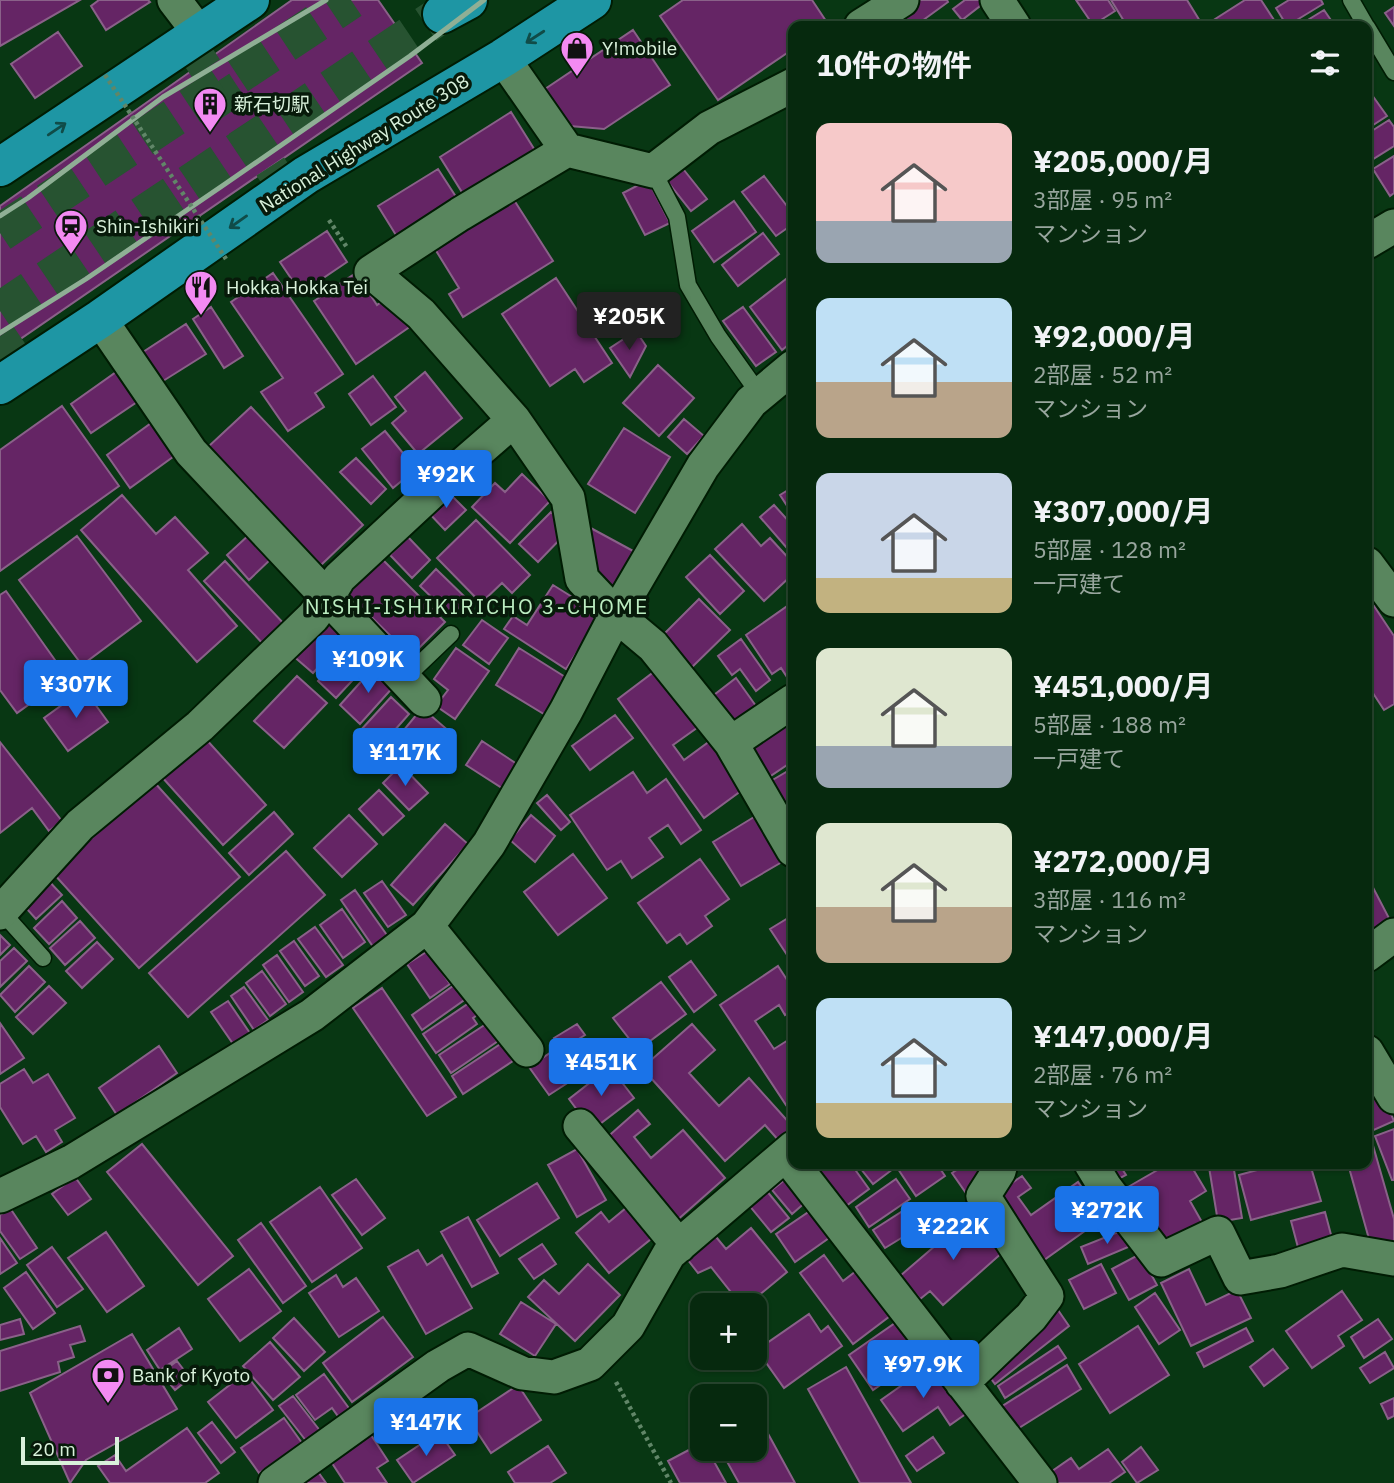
<!DOCTYPE html>
<html lang="ja">
<head>
<meta charset="utf-8">
<style>
  :root { --surface:#06290e; --page:#0f3117; --text:#f1f3f6; --muted:#98a69e; --line:#27452e; --accent:#1a73e8 }
  body { margin:0; font-family:"IBM Plex Sans","Noto Sans JP",sans-serif; background:var(--page); color:var(--text); height:100vh; display:flex; flex-direction:column; font-size:26px; white-space:nowrap }
  * { box-sizing:border-box; margin:0 }
  p { font-size:23px; color:var(--muted) }
  .icon { flex:none; width:38px; height:38px; fill:none; stroke:currentColor; stroke-width:2; stroke-linecap:round; stroke-linejoin:round }
  .map { position:relative; flex:1; overflow:hidden }
  .details { position:absolute; left:788px; top:21px; width:584px; height:1148px; display:flex; flex-direction:column; background:var(--surface); border-radius:14px; box-shadow:0 2px 5px #0004,0 0 0 2px var(--line) }
  .details>* { flex:none }
  .tools { position:absolute; left:690px; top:1293px; display:grid; gap:14px }
  .tools a { display:grid; place-items:center; width:77px; height:77px; border-radius:14px; background:var(--surface); box-shadow:0 2px 5px #0004,0 0 0 2px var(--line); font-size:35px }
  .scale { position:absolute; left:21px; bottom:18px; width:98px; box-sizing:border-box; padding-left:7px; border:4px solid #d9f1db; border-top:0; font-size:19px; line-height:24px; white-space:nowrap; color:#d9f1db; -webkit-text-stroke:5px #071a0a; paint-order:stroke }
  .price { position:absolute; translate:-50% -60px; padding:0 16px; border-radius:7px; background:var(--accent); color:#fff; font-size:23px; line-height:46px; filter:drop-shadow(0 2px 4px #0008) }
  .price::after { content:''; position:absolute; left:50%; top:42px; width:21px; height:16px; margin-left:-10px; background:inherit; clip-path:polygon(0 0,100% 0,50% 100%) }
  .price.current { background:#222; color:#fff }
  ul { padding:0; list-style:none }
  li { display:flex; align-items:center; gap:21px; height:175px; padding:0 28px }
  li span { display:grid; place-items:center; flex:none; width:196px; height:140px; border-radius:14px; color:#555 }
  li>.icon { margin-inline-start:auto }
  span .icon { width:84px; height:84px; fill:#fffc; stroke-width:1 }
  li b { font-size:30px }
  h2 { display:flex; justify-content:space-between; align-items:center; height:84px; padding:0 28px; font-size:30px }
  .map>svg:first-child { display:block }
  .building { fill:#652565; stroke:#8a6189; stroke-width:2 }
  .lines { fill:none; stroke-linecap:round; stroke-linejoin:round }
  .street-tunnel { stroke:#275331; stroke-width:33; stroke-dasharray:33 17; stroke-linecap:butt }
  .highway-tunnel { stroke:#275331; stroke-width:38; stroke-dasharray:38 19; stroke-linecap:butt }
  .lane-casing { stroke:#001c03; stroke-width:19 }
  .street-casing { stroke:#001c03; stroke-width:37 }
  .highway-casing { stroke:#001c03; stroke-width:42 }
  .path { stroke:#618668; stroke-width:4.5; stroke-dasharray:3.5 3.5; stroke-linecap:butt }
  .lane { stroke:#59865e; stroke-width:16 }
  .street { stroke:#59865e; stroke-width:33 }
  .highway { stroke:#1e96a4; stroke-width:38 }
  .rail { stroke:#8faf95; stroke-width:5 }
  .path-bridge { stroke:#618668; stroke-width:4.5; stroke-dasharray:3.5 3.5; stroke-linecap:butt }
  .oneway { stroke:#104c48 }
  .labels { text-anchor:middle; stroke-width:7; stroke-linejoin:round; paint-order:stroke }
  .poi-label { font-size:19px; fill:#d9f1db; stroke:#071a0a; text-anchor:start }
  .street-label { font-size:19px; fill:#d9f1db; stroke:#071a0a }
  .neighbourhood-label { font-size:21px; letter-spacing:2px; fill:#bcedc1; stroke:#071a0a }
</style>
</head>
<body>
<div class="map">
<svg width="1394" height="1483" viewBox="0 0 1394 1483">
  <rect width="100%" height="100%" fill="#083713"/>
  <!-- building -->
  <path class="building" d="M0 0H80L0 46Z
    M99 0H148L150 2 106 30 91 6Z
    M292 0H378L422 63 0 353V206Z
    M683 0H812L828 24 825 26H793V49L718 100 660 16Z
    M920 0H947L948 2 915 26H906L898 15Z
    M965 0H982L984 3 962 20 953 9Z
    M1076 0H1108L1115 11 1093 25Z
    M1111 0H1187L1203 26H1127Z
    M1245 0H1261L1278 26H1215L1212 21Z
    M1289 0H1321L1323 4 1287 26 1276 8Z
    M1394 7V26L1385 13Z
    M1324 10 1335 26H1298Z
    M633 30 670 85 604 129 570 126 545 89Z
    M58 32 82 66 35 98 11 64Z
    M1372 95 1387 116 1367 129V99Z
    M511 112 536 152 465 197 440 157Z
    M1389 120 1394 127V146L1370 161 1367 156V134Z
    M1394 156V193L1390 196 1373 169Z
    M680 165 707 199 691 211 664 177Z
    M438 169 460 203 399 240 378 206Z
    M764 176 793 214V224L776 236 742 192Z
    M648 180 670 223 645 235 623 193Z
    M514 200 553 261 463 317 449 294 459 288 435 249Z
    M734 201 756 232 714 262 692 231Z
    M327 231 347 262 301 293 280 262Z
    M763 233 779 254 738 286 722 265Z
    M273 273 343 374 315 393 324 407 288 431 261 392 283 378 231 302Z
    M356 273 377 305 390 296 411 326 356 364 314 301Z
    M791 275 793 277V341L782 350 750 307Z
    M556 278 612 363 584 382 575 369 550 386 502 314Z
    M211 307 243 356 224 368 193 319Z
    M743 307 776 352 756 366 723 321Z
    M186 324 206 354 163 381 143 352Z
    M636 331 646 346 630 377 610 348Z
    M658 365 694 398 659 436 623 403Z
    M119 370 140 400 91 433 71 404Z
    M425 372 462 418 418 454 392 423 406 411 395 397Z
    M373 376 396 407 371 425 349 394Z
    M62 406 119 486 0 571V450Z
    M251 407 363 525 321 565 209 446Z
    M684 419 704 436 687 454 668 437Z
    M154 421 177 454 130 488 107 455Z
    M624 428 670 457 635 513 588 484Z
    M385 431 416 469 393 488 362 449Z
    M356 458 386 489 371 504 340 472Z
    M522 474 550 501 510 543 472 507 495 483 505 492Z
    M793 487V515L780 495Z
    M447 491 466 510 445 530 427 511Z
    M122 495 156 534 175 517 208 553 188 570 237 626 197 662 81 530Z
    M774 505 793 526V555L760 517Z
    M551 512 569 530 538 562 519 544Z
    M476 520 530 575 512 593 502 583 481 603 437 558Z
    M742 524 761 546 770 538 793 563V574L764 601 715 549Z
    M587 526 635 552 614 591 591 579Z
    M250 534 272 558 249 580 227 555Z
    M77 536 141 621 82 665 19 580Z
    M408 537 430 560 412 578 390 555Z
    M710 555 744 591 720 614 686 577Z
    M382 559 445 622 411 656 348 594Z
    M225 561 286 626 265 646 204 581Z
    M436 569 467 599 451 616 420 586Z
    M553 585 601 615 566 669 504 629 513 616 527 625Z
    M6 591 67 677 17 713 0 690V595Z
    M699 599 730 630 689 670 659 639Z
    M793 602V673L787 677 781 668 772 674 746 635Z
    M1372 603 1394 636V704L1384 710 1367 684V606Z
    M325 619 345 638 313 673 292 655Z
    M482 620 508 638 489 664 463 645Z
    M741 639 770 680 756 691 740 669 732 675 718 656Z
    M456 648 489 671 455 719 436 706 448 690 434 679Z
    M519 648 570 680 547 716 496 685Z
    M344 652 363 669 336 698 318 681Z
    M375 666 395 685 360 724 340 705Z
    M659 668 701 725 673 745 684 760 710 741 745 788 704 818 618 699Z
    M297 676 327 703 284 748 254 721Z
    M736 678 756 706 730 725 710 698Z
    M84 689 108 722 68 751 44 718Z
    M391 697 409 714 379 748 360 731Z
    M422 708 450 732 424 763 410 751 403 759 389 748Z
    M615 715 633 738 590 770 572 746Z
    M791 722 793 725V761L766 779 747 751Z
    M204 737 266 805 223 845 161 776Z
    M482 741 517 764 502 788 466 765Z
    M0 742 62 821 49 831 32 808 0 833Z
    M401 765 428 793 409 810 383 783Z
    M793 768V811L783 817 764 785Z
    M633 772 647 793 666 779 701 830 681 844 668 825 649 838 663 857 632 878 621 861 607 870 570 815Z
    M154 782 240 877 139 968 53 873Z
    M379 790 404 816 383 835 359 809Z
    M547 795 570 822 561 830 537 803Z
    M274 812 293 834 249 875 229 853Z
    M349 815 377 844 342 877 314 848Z
    M531 815 555 836 535 862 510 840Z
    M754 817 782 862 741 886 713 842Z
    M445 824 468 844 413 905 391 885Z
    M286 851 325 895 188 1017 149 973Z
    M573 854 607 898 558 935 524 892Z
    M700 859 729 899 705 916 712 926 687 944 680 934 667 943 638 903Z
    M1367 876 1391 922 1367 935Z
    M45 877 62 895 36 919 26 908Z
    M382 881 406 915 388 927 364 893Z
    M355 890 389 938 374 948 341 900Z
    M62 901 77 918 49 944 34 928Z
    M342 909 365 942 343 958 320 925Z
    M793 915V964L770 929Z
    M80 921 95 938 65 965 50 948Z
    M315 927 343 965 326 977 298 939Z
    M0 935 10 945 0 955Z
    M294 941 319 976 305 986 280 951Z
    M97 942 113 959 82 988 66 971Z
    M14 948 27 961 0 987V961Z
    M428 951 450 984 430 998 407 964Z
    M277 955 303 992 289 1002 263 965Z
    M691 961 716 995 694 1012 669 977Z
    M29 966 45 982 15 1012 0 995Z
    M778 966 793 989V1010L785 1015 779 1005 755 1021 774 1049 793 1037V1100L786 1105 720 1005Z
    M262 971 286 1004 270 1016 246 983Z
    M460 981 470 996 422 1030 412 1015Z
    M661 982 686 1014 638 1050 613 1018Z
    M49 986 66 1003 33 1034 16 1017Z
    M244 987 268 1020 254 1030 231 996Z
    M382 988 456 1097 427 1116 353 1008Z
    M228 1001 254 1039 238 1051 211 1012Z
    M472 1001 480 1013 473 1018 477 1024 436 1053 423 1034Z
    M489 1022 501 1039 451 1073 439 1055Z
    M0 1023 24 1058 0 1074Z
    M577 1024 585 1035 561 1050 554 1038Z
    M692 1024 715 1050 689 1073 719 1106 749 1078 793 1127V1131L780 1142 765 1125 725 1161 642 1068Z
    M502 1043 513 1061 463 1094 452 1076Z
    M159 1046 177 1073 117 1115 99 1088Z
    M550 1053 569 1082 549 1095 529 1067Z
    M610 1067 634 1098 592 1130 569 1099Z
    M24 1069 33 1083 48 1074 75 1118 55 1130 62 1142 46 1152 36 1136 23 1144 0 1107V1084Z
    M1375 1076 1394 1121 1367 1133V1079Z
    M638 1110 650 1124 634 1137 651 1158 683 1130 725 1178 675 1222 604 1140Z
    M1394 1129V1180H1392L1375 1136Z
    M1372 1142 1394 1219V1248L1369 1239 1348 1164H1367V1143Z
    M142 1144 233 1256 198 1285 107 1172Z
    M577 1149 606 1200 577 1217 548 1165Z
    M817 1164H851L869 1189 846 1206 816 1165Z
    M857 1164H895L897 1166 873 1184Z
    M905 1164H937L945 1176 916 1196 898 1169Z
    M966 1164H980L986 1172 983 1181 966 1193 952 1173Z
    M1102 1164H1119L1126 1175 1113 1182Z
    M1168 1164H1190L1206 1191 1190 1201 1203 1224 1162 1248 1128 1187Z
    M1233 1164 1242 1218 1218 1222 1209 1167Z
    M1279 1164H1310L1321 1201 1251 1220 1239 1175Z
    M1022 1176 1031 1188 1018 1197 1031 1215 1078 1182 1103 1218 1037 1265 990 1198Z
    M75 1177 91 1199 68 1215 52 1194Z
    M787 1178 807 1201 792 1214 772 1190Z
    M356 1179 385 1218 362 1235 332 1195Z
    M896 1179 910 1199 869 1227 856 1207Z
    M537 1183 559 1218 500 1256 477 1220Z
    M320 1187 362 1248 312 1282 270 1222Z
    M766 1190 789 1218 771 1232 748 1204Z
    M909 1207 921 1226 885 1248 873 1230Z
    M10 1208 37 1248 20 1259 0 1231V1215Z
    M626 1208 651 1239 609 1273 576 1233 601 1212 609 1222Z
    M810 1211 829 1238 795 1262 776 1234Z
    M1325 1212 1334 1246 1300 1255 1291 1221Z
    M971 1215 1003 1252 943 1305 930 1291 920 1299 900 1276Z
    M468 1217 498 1273 472 1287 441 1232Z
    M261 1223 306 1286 283 1303 238 1240Z
    M751 1228 787 1272 746 1306H742L711 1267 698 1273 684 1255 712 1232 726 1249Z
    M1126 1229 1133 1245 1088 1264 1081 1247Z
    M106 1232 144 1286 107 1312 68 1258Z
    M0 1238 17 1263 0 1274Z
    M542 1244 556 1264 534 1279 519 1259Z
    M52 1247 83 1289 57 1307 27 1265Z
    M418 1250 427 1265 442 1255 472 1308 426 1334 388 1267Z
    M1140 1254 1157 1285 1129 1300 1112 1269Z
    M824 1255 843 1281 860 1268 894 1313 853 1344 800 1273Z
    M588 1264 620 1295 575 1341 528 1297 544 1280 559 1294Z
    M1101 1264 1116 1293 1084 1309 1069 1280Z
    M249 1269 281 1311 240 1341 208 1299Z
    M1189 1269 1206 1305 1237 1290 1251 1318 1191 1346 1161 1283Z
    M26 1272 55 1313 33 1329 4 1288Z
    M336 1275 343 1287 356 1278 379 1311 339 1337 309 1293Z
    M1342 1291 1362 1320 1338 1336 1344 1346 1312 1368 1286 1331Z
    M1155 1293 1180 1330 1159 1344 1135 1307Z
    M521 1302 556 1324 535 1356 500 1334Z
    M1058 1310 1069 1326 995 1384 983 1368Z
    M809 1314 821 1332 828 1326 842 1346 784 1388 757 1350Z
    M383 1317 413 1357 352 1402 323 1363Z
    M294 1318 325 1352 304 1371 273 1338Z
    M20 1319 24 1334 0 1340V1325Z
    M1378 1319 1392 1339 1364 1358 1351 1337Z
    M754 1320 766 1337 754 1344Z
    M898 1321 912 1341 881 1362 892 1377 873 1390 849 1355Z
    M80 1326 85 1341 70 1345 74 1357 58 1362 60 1372 0 1391V1351Z
    M1138 1326 1169 1375 1110 1413 1079 1364Z
    M179 1328 192 1349 160 1370 147 1350Z
    M1246 1328 1253 1341 1204 1367 1197 1353Z
    M132 1334 177 1409 86 1460 70 1483 30 1393Z
    M270 1342 300 1377 273 1400 243 1366Z
    M1058 1346 1066 1358 1005 1398 998 1386Z
    M1273 1349 1288 1368 1264 1386 1250 1367Z
    M1385 1352 1394 1368 1370 1383 1360 1368Z
    M177 1361 190 1378 175 1390 161 1373Z
    M932 1364 967 1413 950 1425 938 1407 903 1431 881 1400Z
    M1067 1365 1081 1389 1011 1433 996 1410Z
    M846 1367 911 1483H860L808 1389Z
    M245 1373 273 1410 236 1438 208 1402Z
    M324 1374 351 1411 340 1419 332 1408 315 1420 296 1395Z
    M518 1385 541 1420 491 1453 468 1418Z
    M417 1392 439 1424 418 1438 396 1407Z
    M293 1396 321 1432 307 1442 279 1406Z
    M1394 1398V1416L1388 1419 1381 1404Z
    M754 1408 795 1483H739L720 1449H754Z
    M284 1418 302 1443 259 1473 241 1448Z
    M212 1422 235 1452 221 1463 198 1433Z
    M187 1428 219 1473 205 1483H110L98 1466 115 1455 126 1471Z
    M439 1432 455 1455 413 1483 397 1460Z
    M371 1435 388 1461 377 1468 387 1483H345L330 1460Z
    M933 1437 944 1453 917 1471 906 1456Z
    M702 1443V1449H707L726 1483H680L668 1461Z
    M548 1446 566 1473 550 1483H515L508 1472Z
    M1141 1447 1158 1470 1137 1483 1122 1462Z
    M1108 1449 1125 1472 1109 1483H1050L1045 1476 1071 1458 1079 1469Z
    M316 1469 326 1483H295Z"/>
  <g class="lines">
    <!-- street-tunnel -->
    <path class="street-tunnel" d="M188 41 285 189
      M0 336 13 355"/>
    <!-- highway-tunnel -->
    <path class="highway-tunnel" d="M0 233 351 0
      M0 311 442 14"/>
    <defs>
      <path id="lane" d="M1351 0 1366 26
        M1367 27 1394 72
        M653 171 677 217 688 285 718 336 760 395
        M404 679 451 634
        M1 911 43 958"/>
      <path id="street" d="M174 0 200 34
        M997 0 1014 26
        M861 26 902 0
        M503 58 567 150 653 171 709 128 793 85
        M567 150 460 214 371 272 421 314 514 420 568 498 582 579 616 615 653 646 731 743 793 701
        M1367 242 1394 226
        M100 319 191 452 424 700
        M1367 564 1394 600
        M731 743 793 850
        M0 913 80 825 200 726 313 617 327 598 339 578 438 486 514 420
        M427 926 527 1050
        M1367 955 1394 935
        M1367 1052 1394 1097
        M580 1126 679 1246
        M793 1164 1040 1483
        M1091 1164 1105 1187 1161 1260 1218 1233 1240 1278 1280 1271 1342 1250 1394 1259
        M0 1196 71 1162 312 1015 427 926 489 844 566 711 616 615 703 466 751 402 793 367
        M962 1383 1031 1317 1047 1296 983 1196 999 1171 1001 1164
        M275 1483 438 1366 468 1349 522 1373 554 1377 590 1364 628 1326 669 1254 793 1148"/>
      <path id="highway" d="M442 14 468 0
        M0 167 250 0
        M0 385 100 319 306 175 503 58 592 0"/>
    </defs>
    <!-- lane casing -->
    <use href="#lane" class="lane-casing"/>
    <!-- street casing -->
    <use href="#street" class="street-casing"/>
    <!-- highway casing -->
    <use href="#highway" class="highway-casing"/>
    <!-- path -->
    <path class="path" d="M329 220 348 249
      M616 1382 671 1483"/>
    <!-- lane -->
    <use href="#lane" class="lane"/>
    <!-- street -->
    <use href="#street" class="street"/>
    <!-- highway -->
    <use href="#highway" class="highway"/>
    <!-- rail -->
    <path class="rail" d="M0 216 28 198 163 97 326 0
      M0 333 86 279 225 184 410 56 484 0"/>
    <!-- path-bridge -->
    <path class="path-bridge" d="M105 75 226 259"/>
  </g>
  <!-- one-way arrows -->
  <defs><path id="oneway-shaft" d="M-6 0H5M1.5-3L5.5 0L1.5 3" fill="none" stroke-width="1.6" stroke-linecap="round" stroke-linejoin="round" transform="scale(1.75)"/></defs>
  <g class="oneway">
    <use href="#oneway-shaft" transform="translate(535 37) rotate(147)"/>
    <use href="#oneway-shaft" transform="translate(57 129) rotate(-34)"/>
    <use href="#oneway-shaft" transform="translate(238 222) rotate(145)"/>
  </g>
  <!-- icons -->
  <defs>
    <symbol id="shop-pin" viewBox="-11 -11 22 30"><path d="M0 17L-7.5 6A9.5 9.5 0 1 1 7.5 6Z" fill="#f38af2" stroke="#071a0a"/><path d="M-5-2.5h2.3a2.7 3.5 0 0 1 5.4 0H5L5.5 6h-11ZM-1.5-2.5h3a1.5 2.3 0 0 0-3 0Z" fill="#111"/></symbol>
    <symbol id="building-pin" viewBox="-11 -11 22 30"><path d="M0 17L-7.5 6A9.5 9.5 0 1 1 7.5 6Z" fill="#f38af2" stroke="#071a0a"/><path d="M-4-6H4V6H1V3H-1V6H-4ZM-2.5-4.3h1.7v1.8h-1.7ZM.8-4.3h1.7v1.8H.8ZM-2.5-1h1.7V.8h-1.7ZM.8-1h1.7V.8H.8Z" fill="#111"/></symbol>
    <symbol id="station-pin" viewBox="-11 -11 22 30"><path d="M0 17L-7.5 6A9.5 9.5 0 1 1 7.5 6Z" fill="#f38af2" stroke="#071a0a"/><path d="M-3-6H3Q5-6 5-4V2Q5 4 3 4L4.5 6H3L1.5 4h-3L-3 6H-4.5L-3 4Q-5 4-5 2V-4Q-5-6-3-6ZM-3.5-4v3h7v-3ZM-3.5 1v1.5H-2V1ZM2 1v1.5H3.5V1Z" fill="#111"/></symbol>
    <symbol id="restaurant-pin" viewBox="-11 -11 22 30"><path d="M0 17L-7.5 6A9.5 9.5 0 1 1 7.5 6Z" fill="#f38af2" stroke="#071a0a"/><path d="M-5-6h1v4h1v-4h1v4h1v-4h1v5L-1.5 .5V6h-2V.5L-5-1ZM5-6V6H3V1.5H1.5Q1.5-4 5-6Z" fill="#111"/></symbol>
    <symbol id="bank-pin" viewBox="-11 -11 22 30"><path d="M0 17L-7.5 6A9.5 9.5 0 1 1 7.5 6Z" fill="#f38af2" stroke="#071a0a"/><path d="M-6-4H6V4H-6ZM0-2.3a2.3 2.3 0 1 0 0 4.6a2.3 2.3 0 1 0 0-4.6Z" fill="#111"/></symbol>
  </defs>
  <g fill-rule="evenodd">
    <use href="#shop-pin" x="558" y="29" width="38" height="52"/>
    <use href="#building-pin" x="191" y="85" width="38" height="52"/>
    <use href="#station-pin" x="52" y="207" width="38" height="52"/>
    <use href="#restaurant-pin" x="182" y="268" width="38" height="52"/>
    <use href="#bank-pin" x="89" y="1356" width="38" height="52"/>
  </g>
  <g class="labels">
    <!-- poi labels -->
    <g class="poi-label">
      <text x="602" y="55">Y!mobile</text>
      <text x="234" y="111">新石切駅</text>
      <text x="96" y="233">Shin-Ishikiri</text>
      <text x="226" y="294">Hokka Hokka Tei</text>
      <text x="132" y="1382">Bank of Kyoto</text>
    </g>
    <!-- street labels -->
    <g class="street-label">
      <text transform="translate(364 143) rotate(-32)" y="7">National Highway Route 308</text>
    </g>
    <!-- neighbourhood labels -->
    <g class="neighbourhood-label">
      <text x="477" y="614">NISHI-ISHIKIRICHO 3-CHOME</text>
    </g>
  </g>
</svg>
<div class="tools">
<a>+</a>
<a>−</a>
</div>
<div class="scale">20 m</div>
<b class="price current" style="left:629px;top:352px">¥205K</b>
<b class="price" style="left:446px;top:510px">¥92K</b>
<b class="price" style="left:368px;top:695px">¥109K</b>
<b class="price" style="left:76px;top:720px">¥307K</b>
<b class="price" style="left:405px;top:788px">¥117K</b>
<b class="price" style="left:601px;top:1098px">¥451K</b>
<b class="price" style="left:1107px;top:1246px">¥272K</b>
<b class="price" style="left:953px;top:1262px">¥222K</b>
<b class="price" style="left:923px;top:1400px">¥97.9K</b>
<b class="price" style="left:426px;top:1458px">¥147K</b>
<section class="details">
<h2>10件の物件<svg class="icon" aria-label="filters" viewBox="0 0 24 24"><path d="M4 7h16M4 17h16"/><circle cx="9" cy="7" r="2"/><circle cx="15" cy="17" r="2"/></svg></h2>
<ul>
<li><span style="background:linear-gradient(#f6c9c9 70%,#9aa5b1 0)"><svg class="icon" aria-label="home" viewBox="0 0 24 24"><path d="M3 11l9-7 9 7M6 9v11h12V9"/></svg></span><div><b>¥205,000/月</b><p>3部屋 · 95 m²</p><p>マンション</p></div></li>
<li><span style="background:linear-gradient(#bfe0f5 60%,#b9a48a 0)"><svg class="icon" aria-label="home" viewBox="0 0 24 24"><path d="M3 11l9-7 9 7M6 9v11h12V9"/></svg></span><div><b>¥92,000/月</b><p>2部屋 · 52 m²</p><p>マンション</p></div></li>
<li><span style="background:linear-gradient(#c9d6e8 75%,#c2b280 0)"><svg class="icon" aria-label="home" viewBox="0 0 24 24"><path d="M3 11l9-7 9 7M6 9v11h12V9"/></svg></span><div><b>¥307,000/月</b><p>5部屋 · 128 m²</p><p>一戸建て</p></div></li>
<li><span style="background:linear-gradient(#dfe7d0 70%,#9aa5b1 0)"><svg class="icon" aria-label="home" viewBox="0 0 24 24"><path d="M3 11l9-7 9 7M6 9v11h12V9"/></svg></span><div><b>¥451,000/月</b><p>5部屋 · 188 m²</p><p>一戸建て</p></div></li>
<li><span style="background:linear-gradient(#dfe7d0 60%,#b9a48a 0)"><svg class="icon" aria-label="home" viewBox="0 0 24 24"><path d="M3 11l9-7 9 7M6 9v11h12V9"/></svg></span><div><b>¥272,000/月</b><p>3部屋 · 116 m²</p><p>マンション</p></div></li>
<li><span style="background:linear-gradient(#bfe0f5 75%,#c2b280 0)"><svg class="icon" aria-label="home" viewBox="0 0 24 24"><path d="M3 11l9-7 9 7M6 9v11h12V9"/></svg></span><div><b>¥147,000/月</b><p>2部屋 · 76 m²</p><p>マンション</p></div></li>
</ul>
</section>
</div>
</body>
</html>
